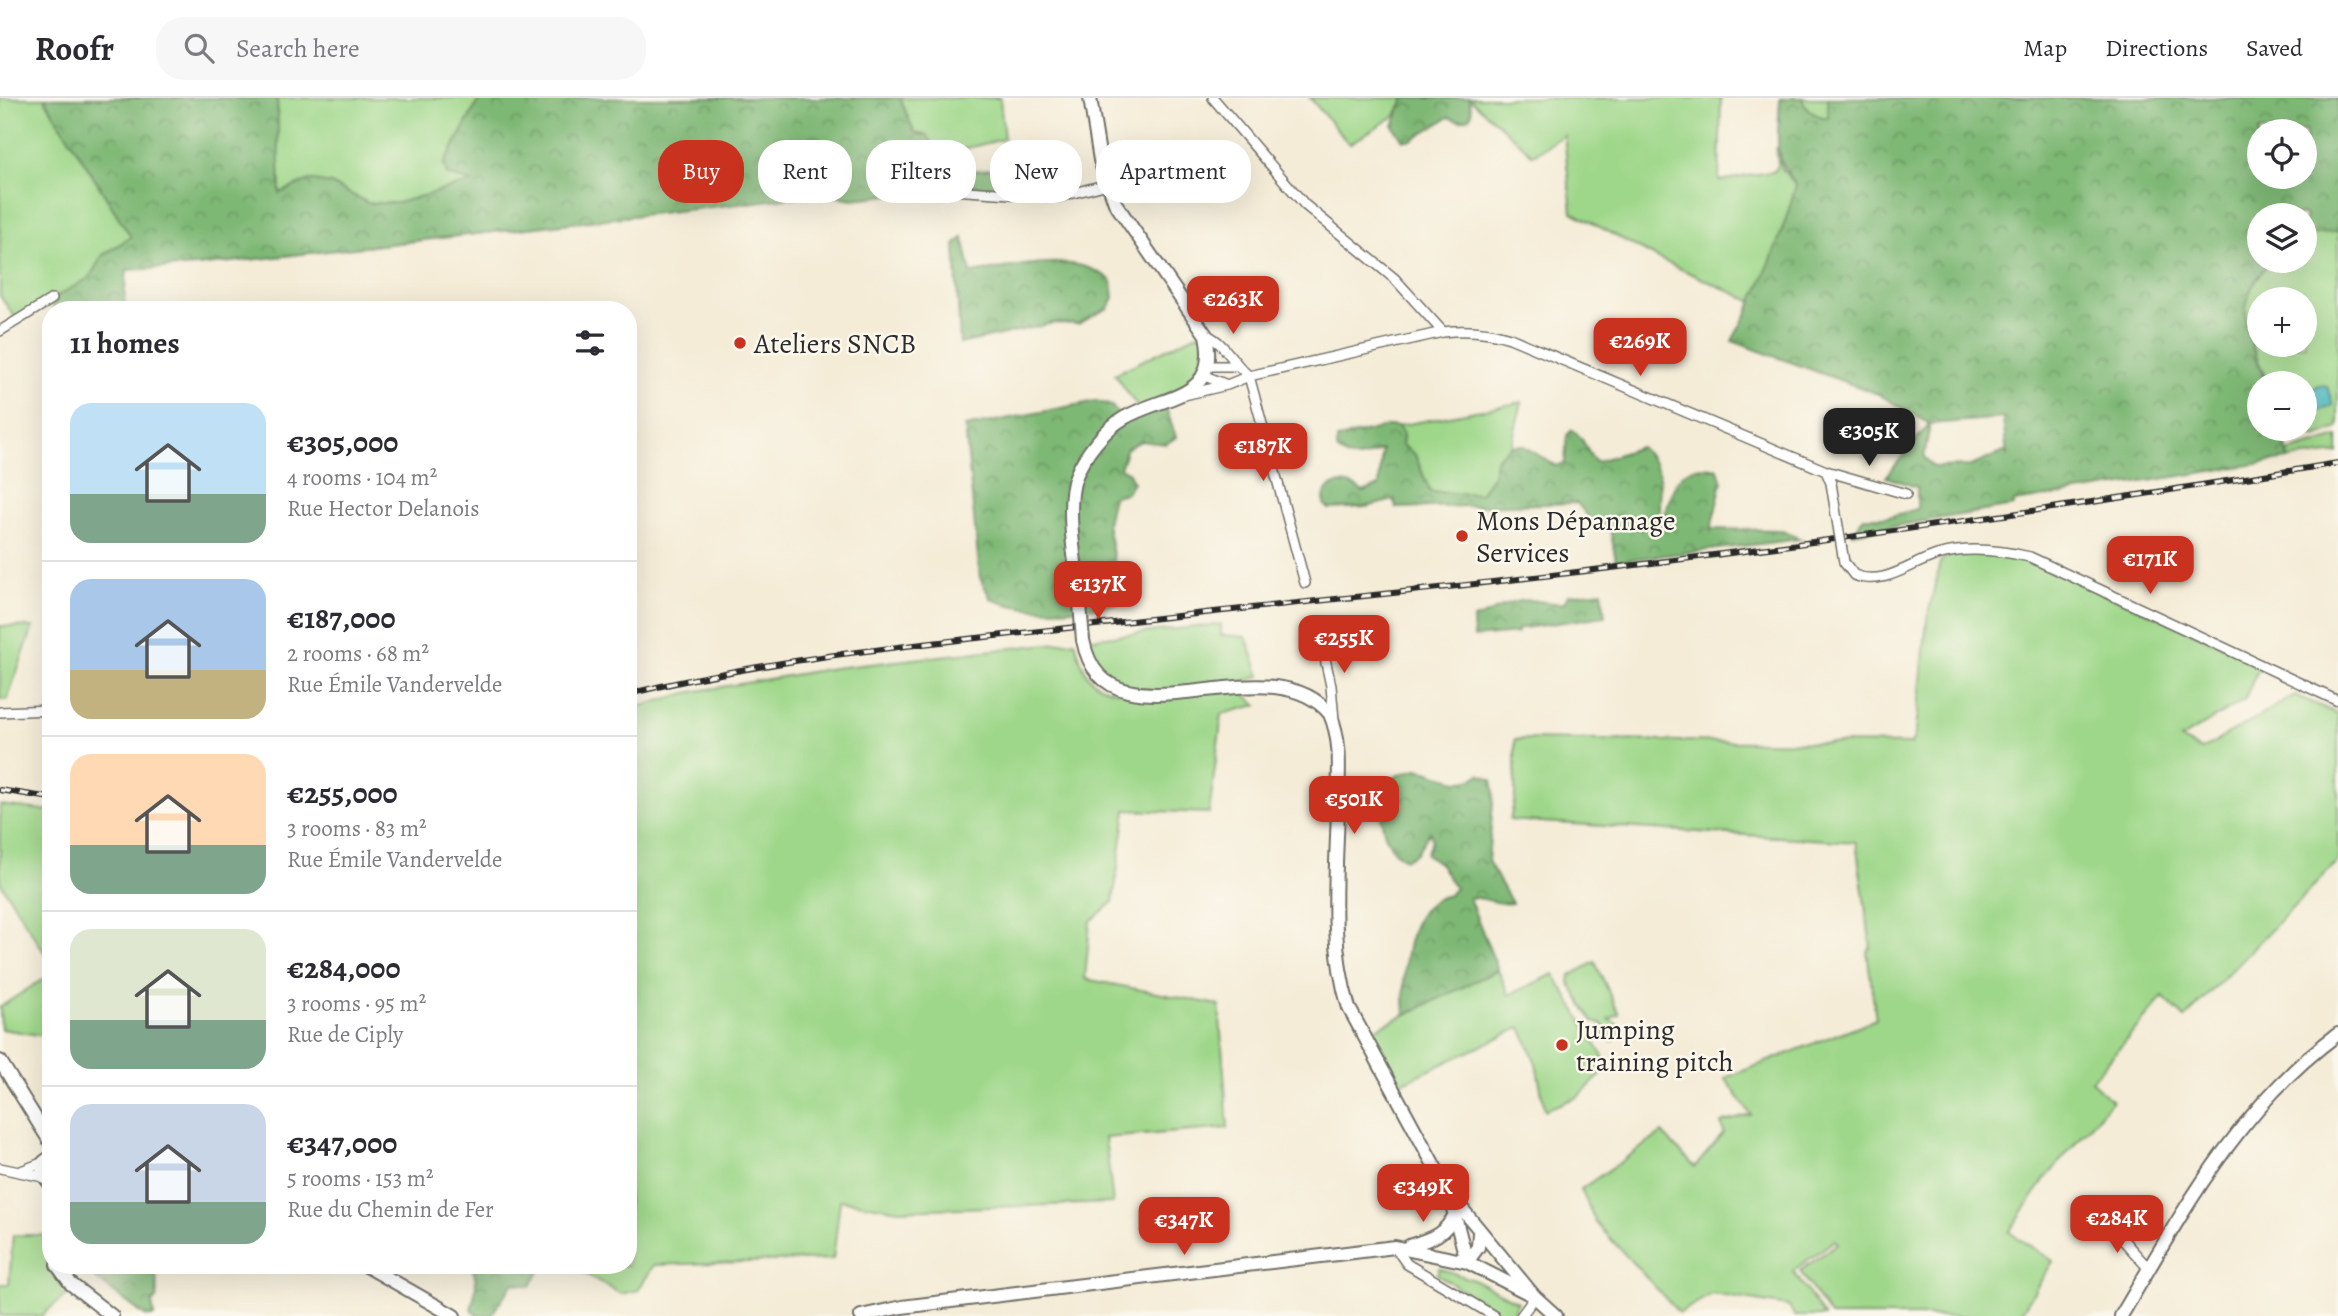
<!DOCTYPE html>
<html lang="en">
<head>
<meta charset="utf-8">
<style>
  :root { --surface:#fff; --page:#f7f7f7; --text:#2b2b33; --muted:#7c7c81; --line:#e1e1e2; --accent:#c8321e }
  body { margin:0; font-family:Alegreya,serif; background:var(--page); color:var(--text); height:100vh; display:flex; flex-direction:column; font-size:26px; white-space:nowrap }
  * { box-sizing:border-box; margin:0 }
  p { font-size:23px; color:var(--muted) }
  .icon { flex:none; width:38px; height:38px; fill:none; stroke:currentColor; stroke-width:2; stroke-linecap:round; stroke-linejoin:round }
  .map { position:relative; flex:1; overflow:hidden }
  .panel { position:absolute; left:42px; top:203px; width:595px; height:973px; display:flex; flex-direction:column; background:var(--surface); border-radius:28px; box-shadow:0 7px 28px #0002 }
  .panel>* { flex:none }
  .guide { position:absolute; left:658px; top:42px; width:665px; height:63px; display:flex; gap:14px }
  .fabs { position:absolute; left:2247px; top:21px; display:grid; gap:14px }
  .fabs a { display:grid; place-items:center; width:70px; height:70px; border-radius:50%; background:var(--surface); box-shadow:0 7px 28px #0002; font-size:35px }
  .price { position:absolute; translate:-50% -60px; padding:0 16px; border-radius:14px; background:var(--accent); color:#fff; font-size:23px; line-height:46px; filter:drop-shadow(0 2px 4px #0008) }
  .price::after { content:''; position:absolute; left:50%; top:42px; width:21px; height:16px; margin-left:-10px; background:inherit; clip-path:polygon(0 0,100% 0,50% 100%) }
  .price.current { background:#222; color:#fff }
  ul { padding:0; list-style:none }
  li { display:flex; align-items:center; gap:21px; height:175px; padding:0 28px }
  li+li { border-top:2px solid var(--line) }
  li span { display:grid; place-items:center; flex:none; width:196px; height:140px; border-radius:21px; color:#555 }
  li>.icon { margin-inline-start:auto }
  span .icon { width:84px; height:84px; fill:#fffc; stroke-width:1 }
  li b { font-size:30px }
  h2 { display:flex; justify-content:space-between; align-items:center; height:84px; padding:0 28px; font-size:30px }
  .tag { padding:0 24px; border-radius:28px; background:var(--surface); box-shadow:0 7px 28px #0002; font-size:24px; line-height:63px }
  .tag.current { background:var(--accent); color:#fff }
  header { display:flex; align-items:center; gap:42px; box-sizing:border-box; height:98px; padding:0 35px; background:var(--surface); border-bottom:2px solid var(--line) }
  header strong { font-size:33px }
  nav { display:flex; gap:38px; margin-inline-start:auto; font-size:24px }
  .search { width:490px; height:63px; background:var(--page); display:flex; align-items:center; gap:18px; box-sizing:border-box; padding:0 24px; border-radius:28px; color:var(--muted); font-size:26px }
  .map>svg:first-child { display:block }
  .green { fill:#9ed789; stroke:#64815a; stroke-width:2; fill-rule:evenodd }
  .forest { fill:url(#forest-crowns); stroke:#547250; stroke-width:2; fill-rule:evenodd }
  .water { fill:#4dbcc3; stroke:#3c7477; stroke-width:2 }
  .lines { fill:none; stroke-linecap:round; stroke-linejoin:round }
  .street-casing { stroke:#716f67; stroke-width:12 }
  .secondary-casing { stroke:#716f67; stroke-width:16 }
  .street { stroke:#fff; stroke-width:9 }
  .secondary { stroke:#fff; stroke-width:12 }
  .rail-casing { stroke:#2b2b2b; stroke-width:6 }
  .rail { stroke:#fbf7ec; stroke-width:3.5; stroke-dasharray:10; stroke-linecap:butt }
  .street-bridge-casing { stroke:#716f67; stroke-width:12; stroke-linecap:butt }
  .secondary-bridge-casing { stroke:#716f67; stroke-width:16; stroke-linecap:butt }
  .street-bridge { stroke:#fff; stroke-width:9 }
  .secondary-bridge { stroke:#fff; stroke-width:12 }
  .poi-dot { fill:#c8321e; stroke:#fbf7ec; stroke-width:2.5 }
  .labels { text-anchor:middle; stroke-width:5; stroke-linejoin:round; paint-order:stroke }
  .poi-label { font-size:28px; fill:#2b2b2b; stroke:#fbf7ec; text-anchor:start }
</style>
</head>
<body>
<header>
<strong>Roofr</strong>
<div class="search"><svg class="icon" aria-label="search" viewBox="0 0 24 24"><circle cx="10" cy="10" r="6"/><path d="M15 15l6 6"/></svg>Search here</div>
<nav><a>Map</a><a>Directions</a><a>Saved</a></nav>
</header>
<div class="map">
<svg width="2338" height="1218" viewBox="0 0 2338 1218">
  <defs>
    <pattern id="forest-crowns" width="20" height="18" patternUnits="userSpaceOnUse" patternTransform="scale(1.75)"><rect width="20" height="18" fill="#7eb875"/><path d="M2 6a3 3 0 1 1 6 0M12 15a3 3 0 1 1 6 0" fill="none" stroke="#679660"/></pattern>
  </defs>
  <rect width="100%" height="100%" fill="#fbf7ec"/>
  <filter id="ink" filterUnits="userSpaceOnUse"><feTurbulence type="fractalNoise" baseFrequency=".0143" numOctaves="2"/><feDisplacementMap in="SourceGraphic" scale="14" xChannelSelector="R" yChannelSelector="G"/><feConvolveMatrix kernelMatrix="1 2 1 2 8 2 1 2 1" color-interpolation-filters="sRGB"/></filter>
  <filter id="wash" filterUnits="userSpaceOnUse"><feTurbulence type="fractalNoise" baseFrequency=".00686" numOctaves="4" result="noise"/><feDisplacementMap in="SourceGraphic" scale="28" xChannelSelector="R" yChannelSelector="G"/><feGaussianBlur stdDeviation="1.57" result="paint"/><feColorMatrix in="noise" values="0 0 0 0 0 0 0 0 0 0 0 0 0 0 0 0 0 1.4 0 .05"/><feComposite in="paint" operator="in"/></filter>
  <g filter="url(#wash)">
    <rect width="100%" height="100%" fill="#f4ecd7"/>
    <!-- green -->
    <path class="green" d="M0 0H44L131 139 103 157 89 180 17 222 0 198Z
      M277 0H480L444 67 473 84 397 105H368L331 86 280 95Z
      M900 0H1000L1004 41 947 55 938 68 927 73 920 63 928 38 914 34Z
      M1310 0H1405L1396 17 1349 46Z
      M1469 0H1721L1719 83 1775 73 1778 67 1776 49 1782 71 1796 87 1780 144 1753 204 1657 160 1572 114 1564 37 1533 57Z
      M1802 0H1828V20C1815 18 1806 13 1802 0Z
      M2338 133V330L2315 339 2297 331H2305V285H2268C2247 236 2229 209 2270 163H2305V138ZM2259 201H2305V247H2259Z
      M1203 233 1205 278 1140 313 1115 276Z
      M1522 304 1511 348 1497 360 1493 377 1480 396 1430 394 1415 357 1402 347 1403 337 1398 328Z
      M2338 339V355L2289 361 2288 354Z
      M1951 455H2014L2261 565 2244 602 2180 641 2201 652 2295 597 2338 616V763L2185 920 2163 899 2091 983 2112 1003 2045 1081 2009 1134 2053 1163 2019 1218H1830L1800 1173 1838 1145 1835 1142 1793 1173 1824 1218H1795L1788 1208 1712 1196 1679 1215 1596 1125 1581 1091 1662 1035 1695 1069 1724 1035 1721 1025 1751 1017 1725 980 1876 921 1867 853 1871 849 1856 744 1510 722 1515 700V641L1911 646 1916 633 1927 522 1940 464Z
      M1221 526V537L1246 539 1260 578 1234 587 1257 607 1222 616 1209 715 1126 712 1113 804 1090 824 1085 881 1219 907 1228 1030 1105 1040 1113 1105 899 1112 840 1102 833 1161 654 1167 638 1192 621 1196 570 1167H628V612L686 595 834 570 1075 543C1083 572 1088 591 1121 593L1100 571 1086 541Z
      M0 528 33 529 7 602 0 601Z
      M0 707 51 713V865L0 784Z
      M1595 864 1619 916 1609 921 1621 929V937L1613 943 1604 939 1603 926 1593 924 1569 884 1570 878Z
      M1498 872 1509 897 1554 876 1609 969 1578 999 1545 1012 1536 965 1521 929 1400 986 1373 932Z
      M51 876V939L1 931 0 909Z
      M13 1137H43L52 1174 69 1195 41 1218H0V1186H9Z
      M1439 1170 1479 1184 1518 1204 1511 1218H1504L1437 1176Z"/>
    <!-- forest -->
    <path class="forest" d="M44 0H277L280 95 309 82 331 86 368 105H398L472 84 447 77 444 66 480 0H900L914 34 928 38 933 46 930 56 920 63 927 73C939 68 944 56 956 52L965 60 970 73 999 70 1002 75 998 79 1000 95 938 92 852 101 824 96 197 168 127 172 124 203 129 212H53L52 201 89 180 103 157 131 139Z
      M1405 0H1469L1472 15 1469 20 1460 23 1449 19 1411 42H1403L1393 28Z
      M1780 0H1802C1806 13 1815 18 1828 20V0H2338V133L2305 138V117H2259V163H2270C2230 208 2247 236 2266 285H2259V331H2282L2289 361 2014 404V408L1853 435 1864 419H1888L1917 411V389L1886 379 1929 326 1878 296 1732 243C1760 193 1781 143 1796 87 1770 55 1779 39 1780 0ZM2259 33H2305V79H2259ZM2003 320 2007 358 2006 353 1971 368 1933 369 1924 360 1930 326Z
      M963 139 971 175C1016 170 1074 151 1112 183L1114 200 1108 210 1078 226 1053 225 960 246 955 147Z
      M1096 303 1112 308 1121 321 1164 304 1176 339 1166 346 1141 343 1127 350 1120 370 1129 375 1133 384 1126 395 1113 398 1107 425 1122 506C1075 511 1037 518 991 501L980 480 965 329Z
      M1388 328H1398L1403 337 1402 347 1415 357 1430 394 1480 396 1493 377 1497 360 1511 348 1522 347 1556 368 1565 365 1567 337 1572 332C1586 340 1585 354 1596 364L1640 349C1671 376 1655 389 1660 425 1675 395 1673 361 1718 371L1722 384 1711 431 1780 432 1801 441 1616 463 1610 430 1593 425 1577 405 1396 410 1394 402 1366 409 1329 411 1324 406C1322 381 1349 381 1363 394L1379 388 1382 352C1364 358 1354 367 1337 352V341Z
      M1602 493 1605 518 1517 531V535L1474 539 1473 521C1489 517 1503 506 1520 503 1536 500 1548 507 1564 505L1568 497Z
      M1417 671C1440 674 1459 693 1480 676L1492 682 1494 694 1488 763 1512 805C1497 808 1484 798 1469 800L1498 872 1405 917C1402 881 1403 804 1449 797L1455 790 1440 766 1426 756 1432 742 1430 734 1416 755 1406 761C1381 753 1372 698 1391 682 1398 675 1409 674 1417 671Z
      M78 1167H156L157 1200 152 1205 154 1218H145Z
      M470 1167H543L531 1188 513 1185 491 1218H478L471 1211C475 1195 480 1182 470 1167Z"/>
    <!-- water -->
    <path class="water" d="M2319 287 2327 288 2333 308 2317 313 2311 292Z"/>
  </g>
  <g filter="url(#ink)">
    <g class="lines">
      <defs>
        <path id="street" d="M1213 0 1305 107 1395 181 1443 234
          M952 92 1058 99 1108 86
          M0 233 52 201
          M1206 237C1225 244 1233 266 1249 278L1305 485
          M1208 268H1237
          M1205 278 1227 287 1249 278 1443 234C1467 231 1488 233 1510 240L1826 373 1906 396
          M1184 297 1227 287
          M1826 373 1831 385 1836 416
          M1844 464 1854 477C1883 489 1909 466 1937 457 1967 448 2000 452 2030 459L2338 603
          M1319 533 1331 588 1334 622
          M0 614 51 612
          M0 1070 43 1079
          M21 1073 44 1064
          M2107 1124 2149 1171
          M1395 1149 1407 1166 1494 1218
          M1521 1218 1535 1199"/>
        <path id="secondary" d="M1080 506C1077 472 1064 409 1076 378 1084 357 1105 331 1124 320 1165 296 1220 302 1206 237L1115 105 1100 62 1090 0
          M1083 542C1105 657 1268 540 1330 616 1343 646 1338 680 1338 712 1336 778 1329 846 1349 910L1449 1095 1535 1199 1556 1218
          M0 963 51 1045
          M51 1059 44 1064 42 1075 51 1087
          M1451 1103 1467 1164
          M1409 1148C1431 1141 1445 1137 1455 1116
          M1467 1164 1478 1149 1479 1135
          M57 1167 71 1186 112 1218
          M365 1167 454 1218
          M861 1218 902 1209 1395 1149 1467 1164 1528 1195
          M2121 1218C2182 1115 2239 1008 2338 936"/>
      </defs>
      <!-- street casing -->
      <use href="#street" class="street-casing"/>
      <!-- secondary casing -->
      <use href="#secondary" class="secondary-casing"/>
      <!-- street -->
      <use href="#street" class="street"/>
      <!-- secondary -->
      <use href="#secondary" class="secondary"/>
      <defs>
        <path id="rail" d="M628 596C755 564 884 550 1013 536 1140 522 1266 508 1393 495 1709 461 2024 417 2338 365
          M0 692 51 700"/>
      </defs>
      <!-- rail casing -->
      <use href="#rail" class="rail-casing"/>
      <!-- rail -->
      <use href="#rail" class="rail"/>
      <defs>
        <path id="street-bridge" d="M1836 416 1844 464"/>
        <path id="secondary-bridge" d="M1080 506 1083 542"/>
      </defs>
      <!-- street-bridge casing -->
      <use href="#street-bridge" class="street-bridge-casing"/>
      <!-- secondary-bridge casing -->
      <use href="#secondary-bridge" class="secondary-bridge-casing"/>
      <!-- street-bridge -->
      <use href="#street-bridge" class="street-bridge"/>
      <!-- secondary-bridge -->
      <use href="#secondary-bridge" class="secondary-bridge"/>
    </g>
  </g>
  <!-- markers -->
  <g class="poi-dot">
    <circle cx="740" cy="245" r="7"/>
    <circle cx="1462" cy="438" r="7"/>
    <circle cx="1562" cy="947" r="7"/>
  </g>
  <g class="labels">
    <!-- poi labels -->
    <g class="poi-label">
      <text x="754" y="255">Ateliers SNCB</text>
      <text x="1476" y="432">Mons Dépannage<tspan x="1476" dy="32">Services</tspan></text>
      <text x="1576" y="941">Jumping<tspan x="1576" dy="32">training pitch</tspan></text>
    </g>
  </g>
</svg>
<div class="fabs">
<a><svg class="icon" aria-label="locate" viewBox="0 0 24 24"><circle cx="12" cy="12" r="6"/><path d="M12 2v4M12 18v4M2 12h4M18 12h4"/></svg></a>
<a><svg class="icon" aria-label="layers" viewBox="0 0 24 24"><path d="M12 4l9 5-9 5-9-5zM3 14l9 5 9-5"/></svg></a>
<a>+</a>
<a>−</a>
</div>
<b class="price" style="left:1233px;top:238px">€263K</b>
<b class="price" style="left:1640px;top:280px">€269K</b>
<b class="price current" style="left:1869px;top:370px">€305K</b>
<b class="price" style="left:1263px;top:385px">€187K</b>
<b class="price" style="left:2150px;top:498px">€171K</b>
<b class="price" style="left:1098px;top:523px">€137K</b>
<b class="price" style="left:1344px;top:577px">€255K</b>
<b class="price" style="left:1354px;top:738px">€501K</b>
<b class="price" style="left:1423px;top:1126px">€349K</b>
<b class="price" style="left:2117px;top:1157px">€284K</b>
<b class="price" style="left:1184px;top:1159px">€347K</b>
<div class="guide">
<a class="tag current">Buy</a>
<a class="tag">Rent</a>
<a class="tag">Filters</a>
<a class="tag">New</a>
<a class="tag">Apartment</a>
</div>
<section class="panel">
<h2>11 homes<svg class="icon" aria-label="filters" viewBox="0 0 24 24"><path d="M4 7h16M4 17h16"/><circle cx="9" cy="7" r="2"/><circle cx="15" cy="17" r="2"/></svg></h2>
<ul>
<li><span style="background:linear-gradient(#bfe0f5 65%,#7fa58c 0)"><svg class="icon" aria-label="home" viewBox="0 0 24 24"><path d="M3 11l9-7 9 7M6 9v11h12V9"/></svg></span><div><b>€305,000</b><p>4 rooms · 104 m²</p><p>Rue Hector Delanois</p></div></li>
<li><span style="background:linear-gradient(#a9c7e8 65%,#c2b280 0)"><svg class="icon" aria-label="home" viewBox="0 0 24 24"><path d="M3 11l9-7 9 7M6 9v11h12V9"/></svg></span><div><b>€187,000</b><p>2 rooms · 68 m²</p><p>Rue Émile Vandervelde</p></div></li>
<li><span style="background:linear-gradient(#ffd9b3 65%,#7fa58c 0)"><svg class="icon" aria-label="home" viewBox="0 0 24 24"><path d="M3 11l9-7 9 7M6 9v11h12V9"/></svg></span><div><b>€255,000</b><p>3 rooms · 83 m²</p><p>Rue Émile Vandervelde</p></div></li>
<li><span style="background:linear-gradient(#dfe7d0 65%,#7fa58c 0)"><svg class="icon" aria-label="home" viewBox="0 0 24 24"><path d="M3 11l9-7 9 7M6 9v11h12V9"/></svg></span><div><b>€284,000</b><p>3 rooms · 95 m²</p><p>Rue de Ciply</p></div></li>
<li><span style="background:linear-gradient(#c9d6e8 70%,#7fa58c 0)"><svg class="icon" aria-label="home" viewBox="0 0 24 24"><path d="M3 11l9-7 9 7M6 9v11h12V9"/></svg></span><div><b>€347,000</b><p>5 rooms · 153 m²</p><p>Rue du Chemin de Fer</p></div></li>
</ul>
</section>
</div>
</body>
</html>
